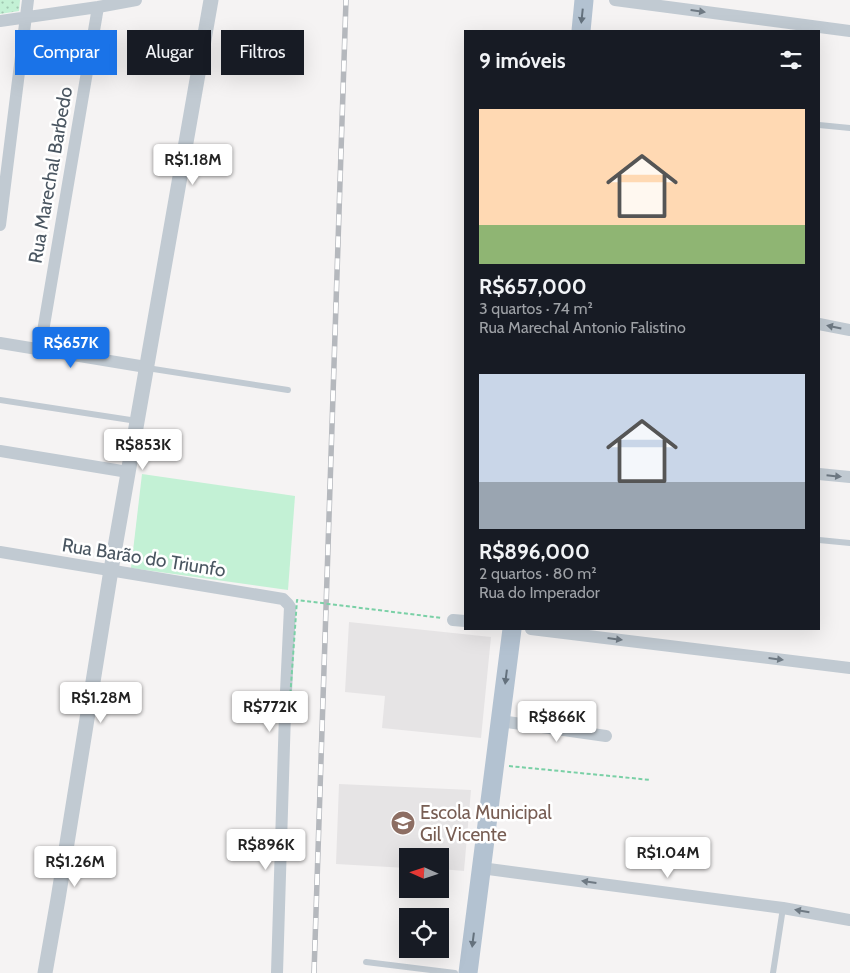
<!DOCTYPE html>
<html lang="pt">
<head>
<meta charset="utf-8">
<style>
  :root { --surface:#171b24; --page:#242831; --text:#f1f3f6; --muted:#9ea1a6; --accent:#1a73e8 }
  body { margin:0; font-family:Cabin,sans-serif; background:var(--page); color:var(--text); height:100vh; display:flex; flex-direction:column; font-size:19px; white-space:nowrap }
  * { box-sizing:border-box; margin:0 }
  p { font-size:16px; color:var(--muted) }
  .icon { flex:none; width:28px; height:28px; fill:none; stroke:currentColor; stroke-width:2; stroke-linecap:round; stroke-linejoin:round }
  .map { position:relative; flex:1; overflow:hidden }
  .drawer { position:absolute; left:464px; top:30px; width:356px; height:600px; display:flex; flex-direction:column; background:var(--surface); border-radius:0px; box-shadow:0 5px 20px #0002 }
  .drawer>* { flex:none }
  .hud { position:absolute; left:15px; top:30px; width:374px; height:45px; display:flex; gap:10px }
  .needle { width:32px; rotate:273deg }
  .fabs { position:absolute; left:399px; top:848px; display:grid; gap:10px }
  .fabs a { display:grid; place-items:center; width:50px; height:50px; border-radius:0px; background:var(--surface); box-shadow:0 5px 20px #0002; font-size:25px }
  .price { position:absolute; translate:-50% -42px; padding:0 11px; border-radius:5px; background:#fff; color:#222; font-size:16px; line-height:32px; filter:drop-shadow(0 1px 2px #0008) }
  .price::after { content:''; position:absolute; left:50%; top:30px; width:15px; height:11px; margin-left:-8px; background:inherit; clip-path:polygon(0 0,100% 0,50% 100%) }
  .price.active { background:var(--accent); color:#fff }
  ul { padding:0; list-style:none }
  li { display:grid; align-content:center; gap:10px; height:265px; padding:0 15px }
  li span { display:grid; place-items:center; height:155px; border-radius:0px; color:#555 }
  li>.icon { margin-inline-start:auto }
  span .icon { width:90px; height:90px; fill:#fffc; stroke-width:1 }
  li b { font-size:21px }
  h2 { display:flex; justify-content:space-between; align-items:center; height:60px; padding:0 15px; font-size:21px }
  .chip { padding:0 18px; border-radius:0px; background:var(--surface); box-shadow:0 5px 20px #0002; font-size:18px; line-height:45px }
  .chip.active { background:var(--accent); color:#fff }
  .map>svg:first-child { display:block }
  .education { fill:#e6e4e5 }
  .park { fill:url(#park-dots) }
  .garden { fill:#c3f1d5 }
  .lines { fill:none; stroke-linecap:round; stroke-linejoin:round }
  .path { stroke:#7ad0a6; stroke-width:2; stroke-dasharray:4 2.5; stroke-linecap:butt }
  .service { stroke:#c1cad2; stroke-width:6 }
  .minor { stroke:#c1cad2; stroke-width:12 }
  .tertiary { stroke:#c1cad2; stroke-width:15 }
  .primary { stroke:#b3c2d1; stroke-width:19 }
  .rail-casing { stroke:#b5b8bd; stroke-width:5.5 }
  .rail { stroke:#fff; stroke-width:4; stroke-dasharray:11; stroke-linecap:butt }
  .path-bridge { stroke:#7ad0a6; stroke-width:2; stroke-dasharray:4 2.5; stroke-linecap:butt }
  .oneway { fill:#6e7983 }
  .oneway2 { fill:#64717d }
  .labels { text-anchor:middle; stroke-width:5; stroke-linejoin:round; paint-order:stroke }
  .street-label { font-size:19px; fill:#4a5661; stroke:#fff }
  .education-label { font-size:19px; fill:#785e54; stroke:#fff; text-anchor:start }
</style>
</head>
<body>
<div class="map">
<svg width="850" height="973" viewBox="0 0 850 973">
  <defs>
    <pattern id="park-dots" width="8" height="8" patternUnits="userSpaceOnUse" patternTransform="scale(1.25)"><rect width="8" height="8" fill="#c3f1d5"/><path d="M2 2h.1M6 6h.1" fill="none" stroke="#a0c6b0" stroke-width="1.8" stroke-linecap="round"/></pattern>
  </defs>
  <rect width="100%" height="100%" fill="#f5f3f3"/>
  <!-- education -->
  <path class="education" d="M349 622 491 637 481 738 382 728 385 696 345 692Z
    M339 784 471 790 464 871 440 869V856H408L407 868 336 864Z"/>
  <!-- park -->
  <path class="park" d="M0 0H20L19 11 0 14Z"/>
  <!-- garden -->
  <path class="garden" d="M142 474 295 496 288 590 131 568Z"/>
  <g class="lines">
    <!-- path -->
    <path class="path" d="M509 766 651 780"/>
    <!-- service -->
    <path class="service" d="M819 125 850 128
      M147 368 288 390
      M0 400 137 421
      M819 540 850 543
      M366 962 455 973
      M773 973 783 908"/>
    <!-- minor -->
    <path class="minor" d="M615 0 850 31
      M0 21 98 7 136 0
      M0 225 28 0
      M819 324 850 330
      M0 343 146 367
      M40 349 98 7
      M0 451 128 472
      M819 474 850 477
      M0 552 283 599 288 604 290 607 285 713 277 973
      M453 620 465 621
      M531 629 850 668
      M500 721 606 736
      M481 868 783 908 850 920"/>
    <!-- tertiary -->
    <path class="tertiary" d="M45 973 58 899 111 570 211 0"/>
    <!-- primary -->
    <path class="primary" d="M581 31 584 0
      M468 973 512 629"/>
    <defs>
      <path id="rail" d="M314 973 346 0"/>
    </defs>
    <!-- rail casing -->
    <use href="#rail" class="rail-casing"/>
    <!-- rail -->
    <use href="#rail" class="rail"/>
    <!-- path-bridge -->
    <path class="path-bridge" d="M289 713 297 600 442 618"/>
  </g>
  <!-- one-way arrows -->
  <defs><path id="oneway-solid" d="M-6-.8H1V-3.2L6.5 0L1 3.2V.8H-6Z" transform="scale(1.25)"/></defs>
  <g class="oneway">
    <use href="#oneway-solid" transform="translate(698 11) rotate(8)"/>
    <use href="#oneway-solid" transform="translate(834 327) rotate(-168)"/>
    <use href="#oneway-solid" transform="translate(834 476) rotate(6)"/>
    <use href="#oneway-solid" transform="translate(615 639) rotate(7)"/>
    <use href="#oneway-solid" transform="translate(776 659) rotate(7)"/>
    <use href="#oneway-solid" transform="translate(589 882) rotate(-172)"/>
    <use href="#oneway-solid" transform="translate(802 911) rotate(-170)"/>
  </g>
  <g class="oneway2">
    <use href="#oneway-solid" transform="translate(582 16) rotate(96)"/>
    <use href="#oneway-solid" transform="translate(506 677) rotate(97)"/>
    <use href="#oneway-solid" transform="translate(473 940) rotate(97)"/>
  </g>
  <!-- icons -->
  <defs>
    <symbol id="school-disc" viewBox="-11 -11 22 22"><circle r="9.5" fill="#8d6e63" stroke="#fff"/><path d="M0-5L7-2L0 1L-7-2ZM-4 1L0 2.5L4 1V4Q0 6-4 4Z" fill="#fff"/></symbol>
  </defs>
  <g fill-rule="evenodd">
    <use href="#school-disc" x="389" y="809" width="28" height="28"/>
  </g>
  <g class="labels">
    <!-- street labels -->
    <g class="street-label">
      <text transform="translate(50 175) rotate(-80)" y="7">Rua Marechal Barbedo</text>
      <text transform="translate(144 557) rotate(9)" y="7">Rua Barão do Triunfo</text>
    </g>
    <!-- education labels -->
    <g class="education-label">
      <text x="420" y="819">Escola Municipal<tspan x="420" dy="22">Gil Vicente</tspan></text>
    </g>
  </g>
</svg>
<div class="fabs">
<a><svg class="needle" viewBox="-14 -14 28 28"><path d="M0-13l5 13h-10z" fill="#e53935"/><path d="M0 13l5-13h-10z" fill="#9ea1a6"/></svg></a>
<a><svg class="icon" aria-label="locate" viewBox="0 0 24 24"><circle cx="12" cy="12" r="6"/><path d="M12 2v4M12 18v4M2 12h4M18 12h4"/></svg></a>
</div>
<b class="price" style="left:193px;top:186px">R$1.18M</b>
<b class="price active" style="left:71px;top:369px">R$657K</b>
<b class="price" style="left:143px;top:471px">R$853K</b>
<b class="price" style="left:101px;top:724px">R$1.28M</b>
<b class="price" style="left:270px;top:733px">R$772K</b>
<b class="price" style="left:557px;top:743px">R$866K</b>
<b class="price" style="left:266px;top:871px">R$896K</b>
<b class="price" style="left:668px;top:879px">R$1.04M</b>
<b class="price" style="left:75px;top:888px">R$1.26M</b>
<div class="hud">
<a class="chip active">Comprar</a>
<a class="chip">Alugar</a>
<a class="chip">Filtros</a>
</div>
<section class="drawer">
<h2>9 imóveis<svg class="icon" aria-label="filters" viewBox="0 0 24 24"><path d="M4 7h16M4 17h16"/><circle cx="9" cy="7" r="2"/><circle cx="15" cy="17" r="2"/></svg></h2>
<ul>
<li><span style="background:linear-gradient(#ffd9b3 75%,#8fb573 0)"><svg class="icon" aria-label="home" viewBox="0 0 24 24"><path d="M3 11l9-7 9 7M6 9v11h12V9"/></svg></span><div><b>R$657,000</b><p>3 quartos · 74 m²</p><p>Rua Marechal Antonio Falistino</p></div></li>
<li><span style="background:linear-gradient(#c9d6e8 70%,#9aa5b1 0)"><svg class="icon" aria-label="home" viewBox="0 0 24 24"><path d="M3 11l9-7 9 7M6 9v11h12V9"/></svg></span><div><b>R$896,000</b><p>2 quartos · 80 m²</p><p>Rua do Imperador</p></div></li>
</ul>
</section>
</div>
</body>
</html>
